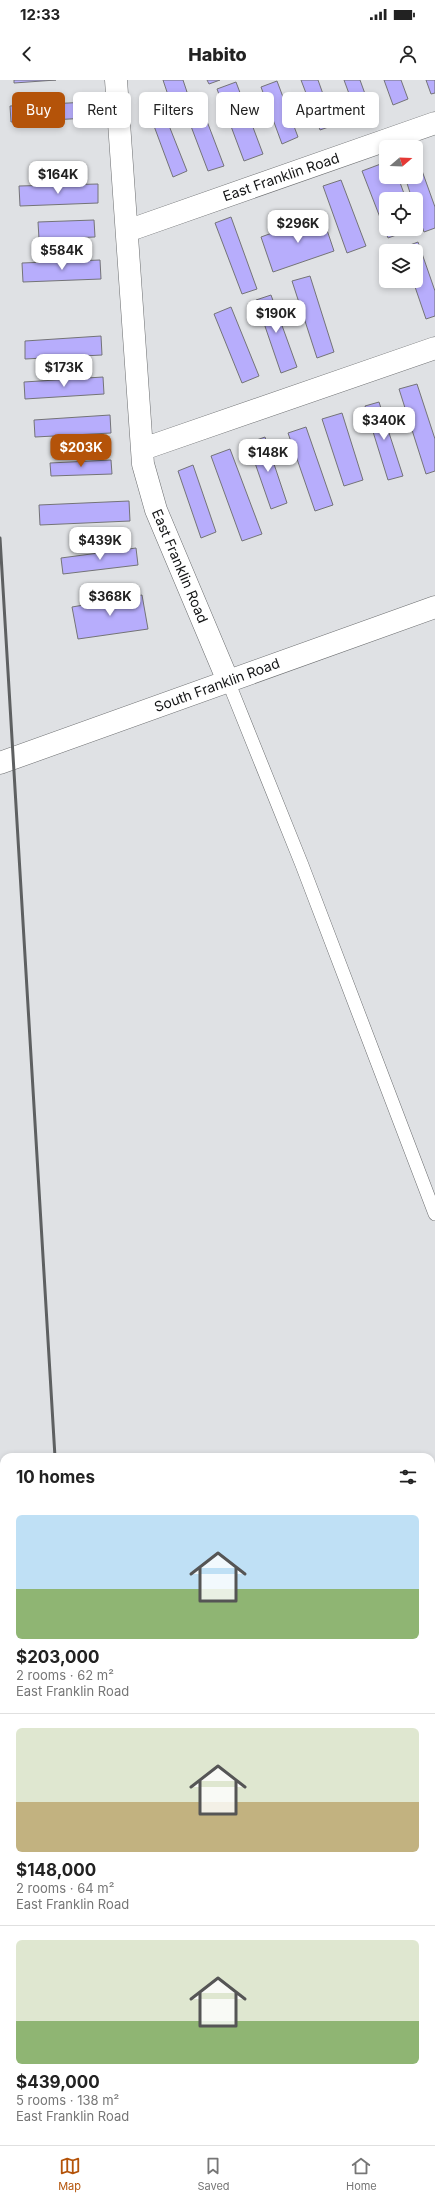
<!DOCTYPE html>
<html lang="en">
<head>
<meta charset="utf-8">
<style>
  :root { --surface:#fff; --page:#f6f6f6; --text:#222; --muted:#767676; --line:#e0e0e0; --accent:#b45309 }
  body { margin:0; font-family:Inter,sans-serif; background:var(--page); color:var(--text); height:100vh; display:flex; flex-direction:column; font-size:15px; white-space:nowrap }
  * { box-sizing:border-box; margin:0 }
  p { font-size:13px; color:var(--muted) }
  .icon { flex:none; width:22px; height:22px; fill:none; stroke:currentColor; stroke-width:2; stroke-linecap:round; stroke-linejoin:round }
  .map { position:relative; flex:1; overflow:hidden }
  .panel { position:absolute; left:0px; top:1373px; width:435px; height:692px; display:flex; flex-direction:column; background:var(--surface); border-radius:12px 12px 0 0; box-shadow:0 2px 6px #0003 }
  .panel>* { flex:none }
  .hud { position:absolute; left:12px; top:12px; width:411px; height:36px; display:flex; gap:8px }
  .needle { width:26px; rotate:71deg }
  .buttons { position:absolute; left:379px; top:60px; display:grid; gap:8px }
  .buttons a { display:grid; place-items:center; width:44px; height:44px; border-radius:6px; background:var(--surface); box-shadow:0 2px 6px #0003; font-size:20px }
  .price { position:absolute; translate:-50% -34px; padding:0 9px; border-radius:8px; background:#fff; color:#222; font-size:13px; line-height:26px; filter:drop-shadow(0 1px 2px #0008) }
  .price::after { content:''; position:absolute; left:50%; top:24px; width:12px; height:9px; margin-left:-6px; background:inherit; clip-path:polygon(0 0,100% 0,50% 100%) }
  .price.on { background:var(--accent); color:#fff }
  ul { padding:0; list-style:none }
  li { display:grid; align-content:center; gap:8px; height:212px; padding:0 16px }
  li+li { border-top:1px solid var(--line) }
  li span { display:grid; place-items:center; height:124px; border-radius:6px; color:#555 }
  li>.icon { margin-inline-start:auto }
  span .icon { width:72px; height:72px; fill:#fffc; stroke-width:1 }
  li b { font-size:17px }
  h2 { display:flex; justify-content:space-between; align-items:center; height:48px; padding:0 16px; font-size:17px }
  .chip { padding:0 14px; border-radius:6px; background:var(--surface); box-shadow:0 2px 6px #0003; font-size:14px; line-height:36px }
  .chip.on { background:var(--accent); color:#fff }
  .status { display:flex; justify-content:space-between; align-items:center; height:28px; padding:0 20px; background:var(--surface); direction:ltr }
  .status svg { height:11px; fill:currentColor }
  header { display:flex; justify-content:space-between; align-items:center; height:52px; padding:0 16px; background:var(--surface); font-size:18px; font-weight:800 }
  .tab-bar { display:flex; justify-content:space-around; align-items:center; height:56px; border-top:1px solid var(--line); background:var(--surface); font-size:11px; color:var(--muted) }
  .tab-bar a { display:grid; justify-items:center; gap:2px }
  .tab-bar .on { color:var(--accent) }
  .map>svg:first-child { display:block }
  .building { fill:#b7adfc; stroke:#747477 }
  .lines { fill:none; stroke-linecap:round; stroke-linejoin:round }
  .service-casing { stroke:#6b6d6f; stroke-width:14 }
  .minor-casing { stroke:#6b6d6f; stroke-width:23 }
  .secondary-casing { stroke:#6b6d6f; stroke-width:23 }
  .service { stroke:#fff; stroke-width:13 }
  .minor { stroke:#fff; stroke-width:22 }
  .secondary { stroke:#fff; stroke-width:22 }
  .rail { stroke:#5e6061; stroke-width:3 }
  .labels { text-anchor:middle; stroke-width:3.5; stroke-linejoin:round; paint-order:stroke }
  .street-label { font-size:14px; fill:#151617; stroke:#fff }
</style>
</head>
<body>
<div class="status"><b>12:33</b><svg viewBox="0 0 49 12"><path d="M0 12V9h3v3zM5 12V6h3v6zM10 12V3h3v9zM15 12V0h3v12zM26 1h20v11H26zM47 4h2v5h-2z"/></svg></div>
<header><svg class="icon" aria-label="back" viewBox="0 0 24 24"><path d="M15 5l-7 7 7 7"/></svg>Habito<svg class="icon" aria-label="person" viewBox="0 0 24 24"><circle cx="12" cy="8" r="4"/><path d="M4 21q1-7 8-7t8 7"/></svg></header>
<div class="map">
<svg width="435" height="2065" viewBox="0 0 435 2065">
  <rect width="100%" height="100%" fill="#dfe1e4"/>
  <!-- building -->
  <path class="building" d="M14 0H56L14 3Z
    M163 0H183L187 12 169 18Z
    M207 0H220L209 4Z
    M301 0H318L334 45 320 50Z
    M344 0H360L373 36 359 41Z
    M384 0H401L408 19 393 25Z
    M426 0H435V13L431 14Z
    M277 1 298 57 282 64 261 7Z
    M236 2 263 74 244 81 217 9Z
    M197 15 224 86 208 91 181 20Z
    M88 22 89 38 11 42 10 26Z
    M164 33 187 91 173 97 151 38Z
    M416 74 435 127V148L424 152 416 129V119H412L405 97H416Z
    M386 82V97H398L406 119H386V149H413L388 158 362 91Z
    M341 100 366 166 347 173 323 106Z
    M98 104V123L20 126 19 106Z
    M322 135 334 171 273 192 261 157Z
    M231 137 257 209 242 214 215 143Z
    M94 140 95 157 39 159 38 142Z
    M418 162 435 211V236L426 239 413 201H416V171H403L402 168Z
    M100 180 101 199 23 202 22 183Z
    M310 196 334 272 317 278 292 201Z
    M271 215 297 287 281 293 256 220Z
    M231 227 259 296 242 303 214 234Z
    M101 256 102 275 25 279V261Z
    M103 297 104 314 25 319 24 302Z
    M417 304 435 359V391L426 394 399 309Z
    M379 322 403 396 388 400 365 326Z
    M342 333 363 400 344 406 322 339Z
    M110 335 111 353 35 357 34 340Z
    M306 347 333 425 315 431 288 353Z
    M265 357 287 423 271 429 248 363Z
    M230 369 262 454 242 461 211 376Z
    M111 380 112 394 51 396 50 383Z
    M193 385 216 452 201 458 178 391Z
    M129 421 130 441 40 445 39 425Z
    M136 468 138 485 63 494 61 478Z
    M142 515 148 549 78 559 72 527Z"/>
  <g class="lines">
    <defs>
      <path id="service" d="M228 601 302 785 435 1134"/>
      <path id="minor" d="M116 0 143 384 156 430 228 601
        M127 151 435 43
        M143 369 435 268"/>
      <path id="secondary" d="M0 683 435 527"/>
    </defs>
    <!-- service casing -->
    <use href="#service" class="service-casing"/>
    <!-- minor casing -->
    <use href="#minor" class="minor-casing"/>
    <!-- secondary casing -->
    <use href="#secondary" class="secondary-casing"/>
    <!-- service -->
    <use href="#service" class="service"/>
    <!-- minor -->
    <use href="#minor" class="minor"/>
    <!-- secondary -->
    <use href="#secondary" class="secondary"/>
    <!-- rail -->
    <path class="rail" d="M0 458 55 1377
      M0 1987 4 2053
      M4 2061 5 2065
      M95 2061 96 2065"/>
  </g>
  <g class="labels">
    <!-- street labels -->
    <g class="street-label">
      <text transform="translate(281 97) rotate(-19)" y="5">East Franklin Road</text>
      <text transform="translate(180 486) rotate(67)" y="5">East Franklin Road</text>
      <text transform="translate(217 605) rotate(-20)" y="5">South Franklin Road</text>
    </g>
  </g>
</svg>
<div class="buttons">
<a><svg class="needle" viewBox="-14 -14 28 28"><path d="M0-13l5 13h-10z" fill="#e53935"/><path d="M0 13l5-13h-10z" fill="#767676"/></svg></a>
<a><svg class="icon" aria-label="locate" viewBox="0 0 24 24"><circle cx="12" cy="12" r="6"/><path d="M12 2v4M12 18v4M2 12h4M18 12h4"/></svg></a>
<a><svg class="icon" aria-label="layers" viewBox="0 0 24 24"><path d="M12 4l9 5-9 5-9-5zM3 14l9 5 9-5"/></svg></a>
</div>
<b class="price" style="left:58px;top:115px">$164K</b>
<b class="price" style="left:298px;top:164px">$296K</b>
<b class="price" style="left:62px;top:191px">$584K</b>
<b class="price" style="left:276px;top:254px">$190K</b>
<b class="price" style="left:64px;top:308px">$173K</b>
<b class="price" style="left:384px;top:361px">$340K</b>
<b class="price on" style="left:81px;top:388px">$203K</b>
<b class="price" style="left:268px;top:393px">$148K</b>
<b class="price" style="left:100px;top:481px">$439K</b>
<b class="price" style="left:110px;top:537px">$368K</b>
<div class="hud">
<a class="chip on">Buy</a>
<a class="chip">Rent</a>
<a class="chip">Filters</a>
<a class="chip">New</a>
<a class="chip">Apartment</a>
</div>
<section class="panel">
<h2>10 homes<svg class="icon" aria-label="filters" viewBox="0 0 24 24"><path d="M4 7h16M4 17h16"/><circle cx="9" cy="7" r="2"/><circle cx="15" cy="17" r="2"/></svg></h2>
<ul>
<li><span style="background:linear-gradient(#bfe0f5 60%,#8fb573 0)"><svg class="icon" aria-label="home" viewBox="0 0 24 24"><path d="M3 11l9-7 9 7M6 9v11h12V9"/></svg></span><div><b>$203,000</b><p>2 rooms · 62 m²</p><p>East Franklin Road</p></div></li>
<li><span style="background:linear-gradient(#dfe7d0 60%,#c2b280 0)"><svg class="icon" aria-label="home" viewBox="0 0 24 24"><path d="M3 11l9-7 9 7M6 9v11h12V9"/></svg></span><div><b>$148,000</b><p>2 rooms · 64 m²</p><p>East Franklin Road</p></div></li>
<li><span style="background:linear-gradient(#dfe7d0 65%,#8fb573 0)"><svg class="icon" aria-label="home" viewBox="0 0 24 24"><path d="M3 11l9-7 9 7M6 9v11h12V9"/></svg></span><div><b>$439,000</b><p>5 rooms · 138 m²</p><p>East Franklin Road</p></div></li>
</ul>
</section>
</div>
<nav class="tab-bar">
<a class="on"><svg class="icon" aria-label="map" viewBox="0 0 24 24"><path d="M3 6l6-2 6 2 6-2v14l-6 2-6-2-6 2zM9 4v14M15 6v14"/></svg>Map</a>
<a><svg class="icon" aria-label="saved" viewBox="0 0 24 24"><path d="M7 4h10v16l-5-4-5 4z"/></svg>Saved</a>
<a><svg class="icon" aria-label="home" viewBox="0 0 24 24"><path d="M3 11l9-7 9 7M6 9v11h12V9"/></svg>Home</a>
</nav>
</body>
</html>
